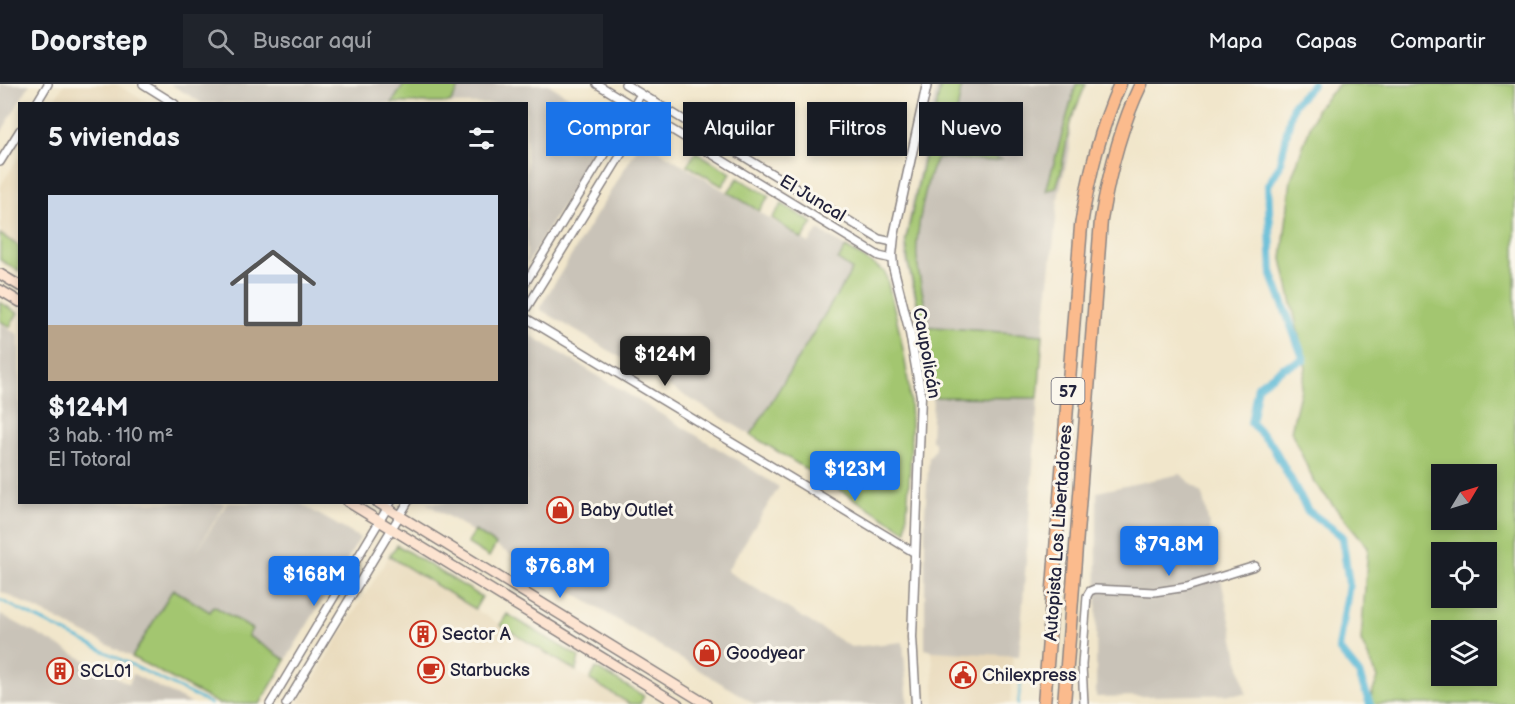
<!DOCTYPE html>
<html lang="es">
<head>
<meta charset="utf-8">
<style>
  :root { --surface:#171b24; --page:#20242c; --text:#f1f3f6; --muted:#9ea1a6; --line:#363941; --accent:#1a73e8 }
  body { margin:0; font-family:"Balsamiq Sans",sans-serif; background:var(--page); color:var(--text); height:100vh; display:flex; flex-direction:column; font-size:22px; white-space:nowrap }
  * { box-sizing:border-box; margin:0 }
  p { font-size:20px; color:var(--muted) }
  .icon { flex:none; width:33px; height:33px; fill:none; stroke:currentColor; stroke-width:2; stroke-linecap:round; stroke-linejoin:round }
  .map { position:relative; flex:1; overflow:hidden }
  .drawer { position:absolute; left:18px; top:18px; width:510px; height:402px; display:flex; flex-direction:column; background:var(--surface); border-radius:0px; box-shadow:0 3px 9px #0003 }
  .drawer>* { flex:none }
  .top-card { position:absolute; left:546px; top:18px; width:570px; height:54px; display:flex; gap:12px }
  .needle { width:39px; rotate:52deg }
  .fabs { position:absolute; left:1431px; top:380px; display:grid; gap:12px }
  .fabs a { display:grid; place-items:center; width:66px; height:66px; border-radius:0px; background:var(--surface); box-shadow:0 3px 9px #0003; font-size:30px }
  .price { position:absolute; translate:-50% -51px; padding:0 14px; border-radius:6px; background:var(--accent); color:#fff; font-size:20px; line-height:39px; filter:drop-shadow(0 2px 3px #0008) }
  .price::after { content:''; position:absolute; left:50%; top:36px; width:18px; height:14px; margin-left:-9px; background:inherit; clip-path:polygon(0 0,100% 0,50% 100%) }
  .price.selected { background:#222; color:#fff }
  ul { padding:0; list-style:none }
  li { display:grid; align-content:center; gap:12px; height:318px; padding:0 30px }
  li span { display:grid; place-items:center; height:186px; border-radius:0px; color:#555 }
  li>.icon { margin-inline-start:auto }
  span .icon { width:108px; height:108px; fill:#fffc; stroke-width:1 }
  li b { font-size:26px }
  h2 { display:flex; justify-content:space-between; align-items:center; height:72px; padding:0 30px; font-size:26px }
  .pill { padding:0 21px; border-radius:0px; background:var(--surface); box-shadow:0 3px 9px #0003; font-size:21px; line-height:54px }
  .pill.selected { background:var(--accent); color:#fff }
  header { display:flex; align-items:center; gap:36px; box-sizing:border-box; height:84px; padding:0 30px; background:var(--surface); border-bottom:2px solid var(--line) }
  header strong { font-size:28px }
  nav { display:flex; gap:33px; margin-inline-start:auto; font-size:21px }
  .search { width:420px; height:54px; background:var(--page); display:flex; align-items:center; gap:15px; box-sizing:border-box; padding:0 21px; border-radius:0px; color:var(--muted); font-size:22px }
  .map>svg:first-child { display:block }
  .built { fill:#e8d9ba }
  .industrial { fill:#c9c3b8 }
  .green { fill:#a3c670; stroke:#627456; stroke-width:1.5; fill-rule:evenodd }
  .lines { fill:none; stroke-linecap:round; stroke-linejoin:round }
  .stream { stroke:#56b7d5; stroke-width:2 }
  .canal { stroke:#56b7d5; stroke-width:8 }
  .minor-casing { stroke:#8a8483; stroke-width:10 }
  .tertiary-casing { stroke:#8a8483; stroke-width:11 }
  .secondary-casing { stroke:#8a8483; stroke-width:12 }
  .motorway-casing { stroke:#8a8483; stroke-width:15 }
  .minor { stroke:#fff; stroke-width:7 }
  .tertiary { stroke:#fff; stroke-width:8 }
  .secondary { stroke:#fde4d1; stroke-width:9 }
  .motorway { stroke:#fbbb8d; stroke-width:12 }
  .labels { text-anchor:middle; stroke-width:6; stroke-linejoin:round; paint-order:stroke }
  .shield { fill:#fbf7ec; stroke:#636270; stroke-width:1.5 }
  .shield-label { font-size:16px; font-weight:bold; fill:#22223b }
  .street-label { font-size:18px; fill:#22223b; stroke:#fbf7ec }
  .poi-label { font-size:18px; fill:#22223b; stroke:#fbf7ec; text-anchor:start }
</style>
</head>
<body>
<header>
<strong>Doorstep</strong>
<div class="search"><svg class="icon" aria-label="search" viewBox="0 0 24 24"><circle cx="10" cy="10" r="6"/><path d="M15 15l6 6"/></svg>Buscar aquí</div>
<nav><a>Mapa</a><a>Capas</a><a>Compartir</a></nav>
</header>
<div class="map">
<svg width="1515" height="620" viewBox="0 0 1515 620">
  <rect width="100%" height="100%" fill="#fbf7ec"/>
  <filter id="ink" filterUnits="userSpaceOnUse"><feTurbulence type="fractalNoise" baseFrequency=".0167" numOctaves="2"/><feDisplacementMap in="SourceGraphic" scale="12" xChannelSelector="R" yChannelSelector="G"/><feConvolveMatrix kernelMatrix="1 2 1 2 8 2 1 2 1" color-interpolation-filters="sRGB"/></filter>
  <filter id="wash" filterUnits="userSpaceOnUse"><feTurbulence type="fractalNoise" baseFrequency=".008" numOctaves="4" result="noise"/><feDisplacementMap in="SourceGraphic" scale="24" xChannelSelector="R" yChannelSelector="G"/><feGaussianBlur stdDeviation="1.35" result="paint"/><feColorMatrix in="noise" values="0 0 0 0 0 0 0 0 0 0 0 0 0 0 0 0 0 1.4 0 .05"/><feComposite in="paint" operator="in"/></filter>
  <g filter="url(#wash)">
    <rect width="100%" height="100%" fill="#f1e6cb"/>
    <!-- built -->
    <path class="built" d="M64 0H116L148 19H52Z
      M19 72V171L0 159V103Z
      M389 472 475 525 630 620H298Z
      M932 567 1013 571 1010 620H935Z"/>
    <!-- industrial -->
    <path class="industrial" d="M0 0H30L0 50Z
      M170 0H548L612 39 527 180 526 20 202 19Z
      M937 0H1086L1070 39V65L1059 109 1043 251 921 242 905 174 904 157Z
      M642 56 809 159 818 146 846 163 838 176 852 186 751 351 541 226 540 223Z
      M0 239 19 251 20 418 225 419 195 470 227 419H299L360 454 286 576 248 552 251 545 215 523 211 529 173 505 132 573 0 507Z
      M527 249 737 376 779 403 727 487 851 563 903 558 908 620H755L426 419 526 418Z
      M933 313 1038 314 1019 572 932 567 925 565V430L929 373 935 366V359L931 355Z
      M1180 390 1202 409 1246 610 1096 613 1097 408Z
      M0 530 129 600 133 590 192 620H0Z"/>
    <!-- green -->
    <path class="green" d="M404 0H452L459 4 450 19H392Z
      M941 0H962L952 55 931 47Z
      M1076 0H1086L1070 39 1061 88 1056 104 1046 107Z
      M1339 0H1515V620H1368L1378 594 1361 557 1368 463 1314 398 1291 347 1306 284 1282 175 1291 95 1317 24ZM1442 390H1486V435H1442ZM1442 468H1486V513H1442ZM1442 546H1486V591H1442Z
      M934 61 1001 75 995 77 937 74C926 93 915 152 917 174 919 196 925 218 928 239L922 238 908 178 906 156 926 65Z
      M696 68 731 89 722 102 687 81Z
      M738 94 769 112 759 127 728 108Z
      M782 120 813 139 802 155 772 134Z
      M0 150 19 162V187L0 176Z
      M846 163 885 188C896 231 907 274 910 318 913 361 908 405 906 447L751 351 852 186 838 176Z
      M0 218 18 229 10 243 0 237Z
      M921 242 1043 251 1038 314 933 313Z
      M475 447 496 460 489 473 467 459Z
      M397 461 482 513 475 525 389 472Z
      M173 505 210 528 214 522 252 545 248 552 286 576 260 620H219L132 573Z
      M507 530 579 573 576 587 500 541Z
      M596 584 644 612 640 620H630L590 596Z"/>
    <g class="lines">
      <!-- stream -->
      <path class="stream" d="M0 516 211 620
        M1018 620 1021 597 1029 590"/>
      <!-- canal -->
      <path class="canal" d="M1313 0 1293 21 1279 83 1268 101 1272 191 1304 276 1283 284 1258 302 1251 339 1272 361 1308 427 1342 452 1349 500 1339 565 1359 590 1370 620"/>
    </g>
  </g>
  <g filter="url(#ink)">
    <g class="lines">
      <defs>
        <path id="minor" d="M143 0 175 20
          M597 0 879 172 892 175
          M625 0 879 155 893 158
          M36 20 48 0
          M0 78 20 46
          M526 198 641 10
          M526 225 654 17
          M526 234 915 469
          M270 620 391 418
          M286 620 408 418
          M1084 620 1082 581 1087 512 1090 507 1095 505 1154 508 1187 503 1255 482"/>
        <path id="tertiary" d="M916 620 912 553 921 312 910 249 893 182 892 171 894 152 927 0"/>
        <path id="secondary" d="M0 190 20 202
          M0 206 20 218
          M348 418 678 620
          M377 418 706 620"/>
        <path id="motorway" d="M1044 620 1081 142C1088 93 1100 46 1120 0
          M1064 620 1101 136C1109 89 1120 43 1141 0"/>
      </defs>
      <!-- minor casing -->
      <use href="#minor" class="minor-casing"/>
      <!-- tertiary casing -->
      <use href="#tertiary" class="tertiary-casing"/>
      <!-- secondary casing -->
      <use href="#secondary" class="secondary-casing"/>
      <!-- motorway casing -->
      <use href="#motorway" class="motorway-casing"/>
      <!-- minor -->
      <use href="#minor" class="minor"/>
      <!-- tertiary -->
      <use href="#tertiary" class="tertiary"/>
      <!-- secondary -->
      <use href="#secondary" class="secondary"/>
      <!-- motorway -->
      <use href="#motorway" class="motorway"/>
    </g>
  </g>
  <!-- icons -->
  <defs>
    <symbol id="shop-ring" viewBox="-11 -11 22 22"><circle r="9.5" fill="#fbf7ec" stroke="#c8321e" stroke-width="1.5"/><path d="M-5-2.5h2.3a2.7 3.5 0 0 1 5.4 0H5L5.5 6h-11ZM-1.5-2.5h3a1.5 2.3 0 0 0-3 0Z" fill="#c8321e"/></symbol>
    <symbol id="building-ring" viewBox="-11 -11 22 22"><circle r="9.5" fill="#fbf7ec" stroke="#c8321e" stroke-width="1.5"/><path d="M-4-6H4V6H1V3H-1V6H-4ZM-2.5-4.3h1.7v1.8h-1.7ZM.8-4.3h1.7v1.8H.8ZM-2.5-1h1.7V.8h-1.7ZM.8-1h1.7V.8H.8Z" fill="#c8321e"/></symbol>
    <symbol id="cafe-ring" viewBox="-11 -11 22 22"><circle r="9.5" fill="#fbf7ec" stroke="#c8321e" stroke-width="1.5"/><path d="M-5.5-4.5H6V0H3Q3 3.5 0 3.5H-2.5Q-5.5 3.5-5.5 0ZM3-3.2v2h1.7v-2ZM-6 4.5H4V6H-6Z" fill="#c8321e"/></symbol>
    <symbol id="civic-ring" viewBox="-11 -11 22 22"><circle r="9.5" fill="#fbf7ec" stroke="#c8321e" stroke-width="1.5"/><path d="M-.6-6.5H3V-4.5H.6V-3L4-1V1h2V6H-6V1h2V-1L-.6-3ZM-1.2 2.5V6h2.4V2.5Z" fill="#c8321e"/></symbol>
  </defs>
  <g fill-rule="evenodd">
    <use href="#shop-ring" x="545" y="411" width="30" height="30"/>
    <use href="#building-ring" x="408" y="535" width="30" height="30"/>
    <use href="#shop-ring" x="692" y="554" width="30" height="30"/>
    <use href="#cafe-ring" x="416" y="571" width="30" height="30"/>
    <use href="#building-ring" x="45" y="572" width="30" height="30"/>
    <use href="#civic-ring" x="948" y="576" width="30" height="30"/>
  </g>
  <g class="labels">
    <!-- shield labels -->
    <rect class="shield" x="1051.5" y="294" width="33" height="26" rx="4.5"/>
    <g class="shield-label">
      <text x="1068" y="313">57</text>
    </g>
    <!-- street labels -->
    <g class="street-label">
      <text transform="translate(813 114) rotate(31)" y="6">El Juncal</text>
      <text transform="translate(927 269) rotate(80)" y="6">Caupolicán</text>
      <text transform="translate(1058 449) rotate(-86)" y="6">Autopista Los Libertadores</text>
    </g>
    <!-- poi labels -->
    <g class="poi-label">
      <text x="580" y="432">Baby Outlet</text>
      <text x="442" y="556">Sector A</text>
      <text x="726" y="575">Goodyear</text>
      <text x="450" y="592">Starbucks</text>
      <text x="80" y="593">SCL01</text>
      <text x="982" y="597">Chilexpress</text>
    </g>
  </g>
</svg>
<div class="fabs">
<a><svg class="needle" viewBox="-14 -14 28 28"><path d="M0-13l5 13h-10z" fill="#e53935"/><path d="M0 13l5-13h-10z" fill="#9ea1a6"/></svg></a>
<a><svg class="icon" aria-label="locate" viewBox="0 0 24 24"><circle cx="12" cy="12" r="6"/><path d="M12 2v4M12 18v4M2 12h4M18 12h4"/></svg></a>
<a><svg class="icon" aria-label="layers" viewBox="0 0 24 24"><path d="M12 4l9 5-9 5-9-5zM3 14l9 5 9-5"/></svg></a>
</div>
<b class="price selected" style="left:665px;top:303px">$124M</b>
<b class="price" style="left:855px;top:418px">$123M</b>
<b class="price" style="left:1169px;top:493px">$79.8M</b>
<b class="price" style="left:560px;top:515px">$76.8M</b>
<b class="price" style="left:314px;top:523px">$168M</b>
<div class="top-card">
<a class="pill selected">Comprar</a>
<a class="pill">Alquilar</a>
<a class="pill">Filtros</a>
<a class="pill">Nuevo</a>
</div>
<section class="drawer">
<h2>5 viviendas<svg class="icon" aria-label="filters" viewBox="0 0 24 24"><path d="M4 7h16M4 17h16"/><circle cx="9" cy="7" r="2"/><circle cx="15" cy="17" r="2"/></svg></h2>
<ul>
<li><span style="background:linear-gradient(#c9d6e8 70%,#b9a48a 0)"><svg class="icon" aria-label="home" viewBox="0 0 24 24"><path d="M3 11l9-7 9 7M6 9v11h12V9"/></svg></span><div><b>$124M</b><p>3 hab. · 110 m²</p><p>El Totoral</p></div></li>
</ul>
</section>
</div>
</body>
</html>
